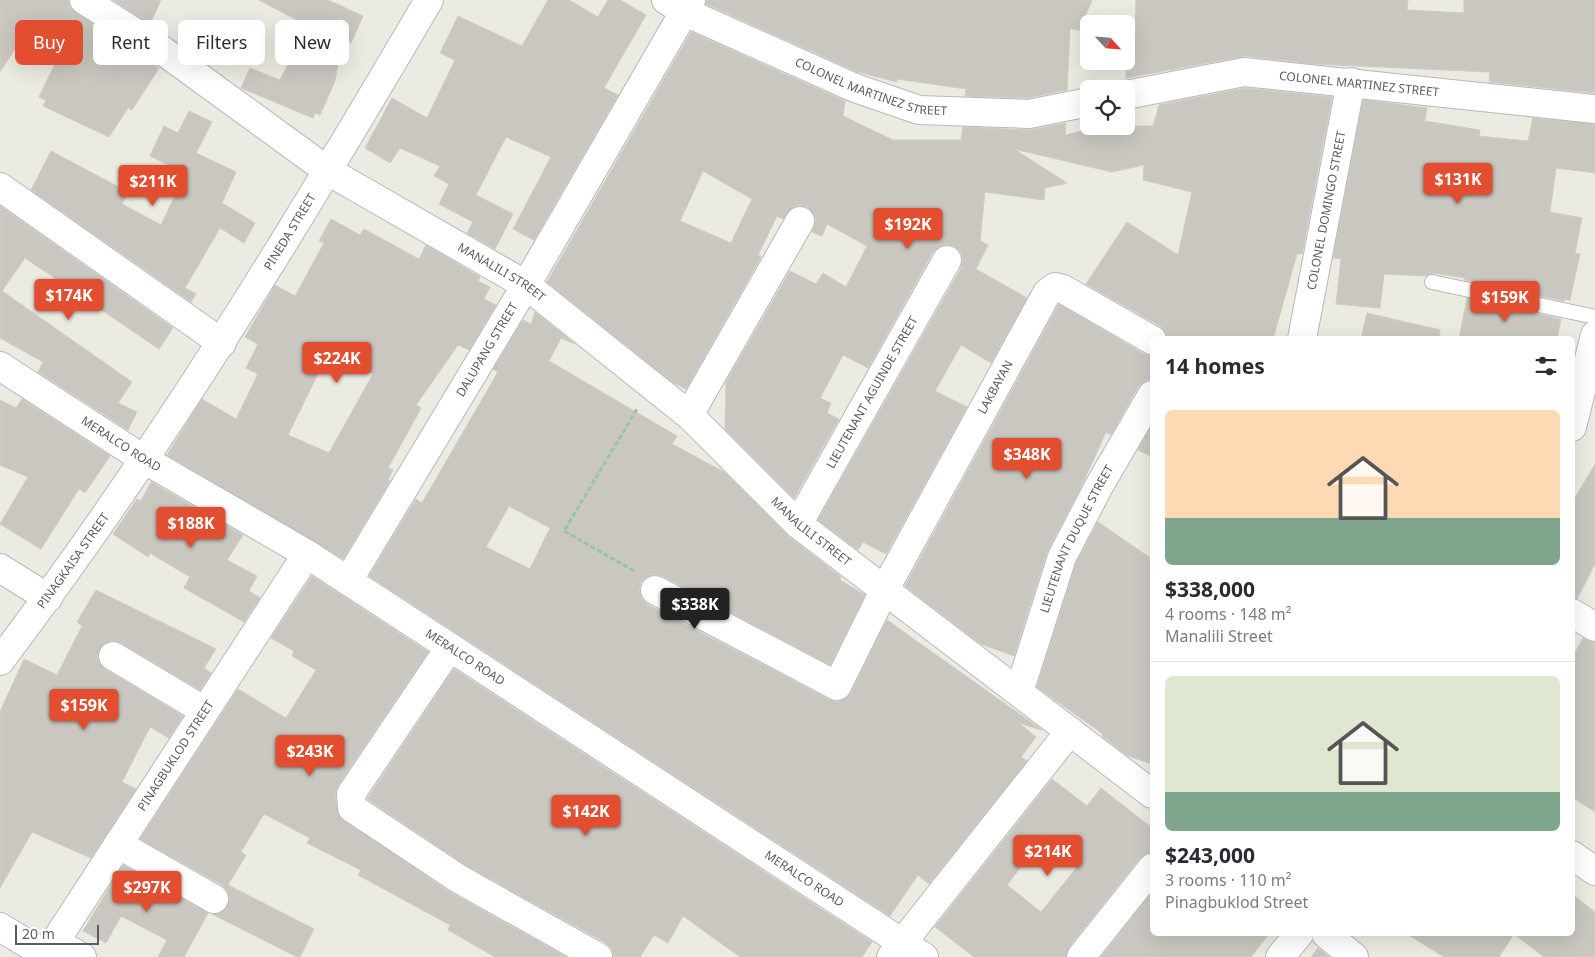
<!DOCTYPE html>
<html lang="en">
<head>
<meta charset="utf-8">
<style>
  :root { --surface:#fff; --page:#f7f7f7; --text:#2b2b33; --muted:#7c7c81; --line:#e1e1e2; --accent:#e34e30 }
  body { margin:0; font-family:"Noto Sans",sans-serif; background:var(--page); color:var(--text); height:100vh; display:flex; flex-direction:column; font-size:19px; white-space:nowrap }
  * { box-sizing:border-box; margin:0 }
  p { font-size:16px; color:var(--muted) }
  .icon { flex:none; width:28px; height:28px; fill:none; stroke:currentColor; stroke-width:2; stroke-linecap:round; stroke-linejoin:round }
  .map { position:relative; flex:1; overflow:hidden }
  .drawer { position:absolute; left:1150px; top:336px; width:425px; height:600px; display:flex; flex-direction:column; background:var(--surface); border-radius:8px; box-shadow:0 5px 20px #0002 }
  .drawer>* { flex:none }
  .top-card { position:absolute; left:15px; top:20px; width:475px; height:45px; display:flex; gap:10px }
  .needle { width:32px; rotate:116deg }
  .tools { position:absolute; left:1080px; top:15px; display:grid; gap:10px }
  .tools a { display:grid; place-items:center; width:55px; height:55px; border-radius:8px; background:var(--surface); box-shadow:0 5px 20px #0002; font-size:25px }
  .scale { position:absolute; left:15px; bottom:12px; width:84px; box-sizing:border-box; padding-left:5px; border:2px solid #595c61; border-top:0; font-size:14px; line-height:18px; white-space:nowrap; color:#595c61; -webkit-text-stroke:4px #fff; paint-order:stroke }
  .price { position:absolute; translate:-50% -42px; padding:0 11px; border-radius:5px; background:var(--accent); color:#fff; font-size:16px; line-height:32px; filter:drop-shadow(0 1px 2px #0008) }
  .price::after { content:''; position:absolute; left:50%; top:30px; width:15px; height:11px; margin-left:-8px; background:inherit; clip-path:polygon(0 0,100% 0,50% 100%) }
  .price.on { background:#222; color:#fff }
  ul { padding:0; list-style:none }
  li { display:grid; align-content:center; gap:10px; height:265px; padding:0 15px }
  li+li { border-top:1px solid var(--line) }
  li span { display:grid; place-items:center; height:155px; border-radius:8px; color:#555 }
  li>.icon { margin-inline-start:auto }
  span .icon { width:90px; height:90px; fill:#fffc; stroke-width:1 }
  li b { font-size:21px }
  h2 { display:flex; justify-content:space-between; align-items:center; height:60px; padding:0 15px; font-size:21px }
  .chip { padding:0 18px; border-radius:8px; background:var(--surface); box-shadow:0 5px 20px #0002; font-size:18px; line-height:45px }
  .chip.on { background:var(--accent); color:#fff }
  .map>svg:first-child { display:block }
  .building { fill:#c9c7c0; stroke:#d0cdc0; fill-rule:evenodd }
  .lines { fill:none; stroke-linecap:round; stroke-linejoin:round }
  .service-casing { stroke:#b6b8bd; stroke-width:16 }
  .minor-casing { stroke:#b6b8bd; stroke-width:30 }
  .tertiary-casing { stroke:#b6b8bd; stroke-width:30 }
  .path { stroke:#97c4a8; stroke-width:3; stroke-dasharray:5 2.5; stroke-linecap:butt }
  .service { stroke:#fff; stroke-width:14 }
  .minor { stroke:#fff; stroke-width:28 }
  .tertiary { stroke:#fff; stroke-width:28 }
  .labels { text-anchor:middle; stroke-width:4.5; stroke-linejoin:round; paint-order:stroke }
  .street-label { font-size:12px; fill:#595c61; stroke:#fff }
</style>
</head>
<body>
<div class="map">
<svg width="1595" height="957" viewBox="0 0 1595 957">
  <rect width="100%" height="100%" fill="#ecebe1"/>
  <!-- building -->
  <path class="building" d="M0 0H68L70 8 76 13 159 68 132 110 128 108 109 137 43 106 46 100 39 97 63 47 28 29 0 72Z
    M113 0H161L150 24Z
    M259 0H328L363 16 351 43 342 39 335 81 320 115 315 113 313 118 241 88 250 68 280 80 308 26Z
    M548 0H569L598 17 608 0H620L646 15 604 88 618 95 534 240 513 229 551 157 506 137 476 195 513 214 495 249 467 233 473 222 439 204 449 184 434 176 440 166 400 148 390 163 365 148 392 98 427 118 455 60 440 53 458 16 522 46Z
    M707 0H1092L1079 31 1070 28 1067 90 1028 98 965 96 966 89 897 79V82L858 72 706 4Z
    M1136 0H1408L1407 10 1464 13V0H1595V93L1489 82 1490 72 1314 64 1245 56 1126 78V38L1135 37Z
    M691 32 845 101 843 116 893 140H961L963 127 1029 130 1066 123 1065 135 1103 126H1153L1159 105 1245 88 1332 97 1302 254H1297L1273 339H1167L1165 332 1160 326 1086 284 1127 222 1178 255 1192 192 1143 180 1144 165 1112 172 1014 149 1067 183 1045 188 1044 200 985 192 980 241 988 245 976 269 1027 298 991 363 961 345 935 391 967 407 886 554 863 542 858 550 818 520 961 268 963 259 961 252 955 247 946 244 939 247 933 252 868 368 843 355 820 398 831 403 827 413 839 419 794 498 725 429 726 382 790 271 816 284 823 273 846 287 867 246 827 224 822 236 812 232 816 220 813 213 807 207 799 205 793 207 783 219 777 216 758 255 761 257 686 389 672 382 547 282ZM703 171 752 199 731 243 680 221Z
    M1363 100 1427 108 1425 121 1480 130 1479 136 1528 141 1533 118 1595 124V173L1556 168 1550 212 1582 218 1575 253 1580 254 1570 300 1565 299 1564 301 1464 280 1465 278 1434 273 1426 276 1384 274 1380 308 1336 304 1341 259 1333 258Z
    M189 111 212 122 196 153 236 172 222 203 255 223 244 243 220 228 185 288 196 294 191 302 31 190 51 151 128 192 122 204 161 225 186 173 150 156 164 126 178 133Z
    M0 206 173 328 159 349 25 258 2 291 132 382 118 403 137 412 128 430 38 372 43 362 0 338Z
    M331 219 360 235 364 229 419 259 426 245 480 277 478 281 490 287 484 299 496 305 469 350 458 345 416 405 421 408 388 468 393 470 388 480 390 481 343 559 167 455 202 399 236 419 258 374 246 368 258 344 245 337 275 285 295 296 324 243 319 241ZM331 347 373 374 329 453 288 435Z
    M1467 298 1561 319 1557 339H1459Z
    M1059 304 1144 354 1152 356V379L1145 381 1138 387 1111 435 1106 432 1080 489 1047 552 1014 656 981 644 905 586Z
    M535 312 575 344 561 338 549 361 677 436 672 444 724 472 788 536 841 577 840 580 865 595 830 665 662 576 655 574 647 577 641 582 639 591 642 599 647 604 830 700 837 702 845 699 851 693 887 620 1042 730 1019 723 1036 737 1021 757 1027 761 929 884 918 875 890 916 369 576 416 499 422 503 498 372 493 369 523 320 531 324ZM509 506 550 528 530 569 486 547Z
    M1367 313 1440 330 1439 339H1361Z
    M22 399 110 456 85 493 79 489 41 549 0 524 28 477 0 465V400L16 408Z
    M1152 425V457L1138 450Z
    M1595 464V564L1577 599 1572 597V503Z
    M151 482 243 535 227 560 257 576 249 591 260 598 244 622 184 588 190 577 150 553 148 557 113 534 137 499 141 501Z
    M1098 522 1152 559V764L1128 756 1102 736 1103 734 1037 687 1076 563Z
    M312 576 428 652 338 785 335 795 339 816 450 892 566 957H495L448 930 450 925 358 875 361 870 307 843 310 838 264 814 241 852 246 855 228 885 314 929 300 957H297L212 914 221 913 227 907 230 898 227 891 222 885 140 839 238 689 286 718 316 670 292 656 294 651 271 638Z
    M96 590 216 649 204 668 211 673 200 690 121 643 113 640 105 643 100 648 97 656 100 664 105 669 183 716 169 738 150 727 122 782 136 789 91 858 32 832 0 888V712L24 659 57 675 82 626 77 622Z
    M1583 638 1595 643V812L1572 797V658Z
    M454 669 872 942 862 957H740L683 916 668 943 654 935 640 957H614L612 949 606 943 467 866 367 799Z
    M1052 779 1087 806 1101 788 1152 828V853L1140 858 1069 947 1066 957H974L935 927ZM1046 834 1081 862 1041 912 1007 885Z
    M123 865 208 913 184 957H158L167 940 121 916 106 943 83 931Z
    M1152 892V934H1269L1251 957H1101Z
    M1572 894 1595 912V957H1544L1514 934 1499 957H1444L1407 934H1572Z
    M1318 948 1329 957H1311Z"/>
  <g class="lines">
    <defs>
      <path id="service" d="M1432 282 1595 317"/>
      <g id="minor">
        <path id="s1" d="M84 0 159 48 328 171 526 285 689 415 798 524 1152 794"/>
        <path id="s2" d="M666 0 685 12 855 88 919 110 1029 114 1089 102"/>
        <path id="s3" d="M1126 95 1244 72 1595 109"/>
        <path d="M0 187 222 343"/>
        <path id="s4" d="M1302 339 1351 82"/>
        <path id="s5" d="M0 366 145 460 307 554 924 957"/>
        <path d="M689 415 800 221"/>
        <path id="s6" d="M798 524 947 260"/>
        <path d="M0 568 48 598"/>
        <path id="s7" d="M348 581 526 285 691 0"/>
        <path id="s8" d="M655 590 837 686 885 589 1047 293 1055 287 1063 289 1152 340"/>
        <path d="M1572 613 1595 627"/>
        <path d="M450 647 351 794 352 808 459 879 598 957"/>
        <path d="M113 656 205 711"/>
        <path id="s9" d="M0 661C159 451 296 227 429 0"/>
        <path id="s10" d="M1019 692 1062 557 1099 486 1152 395"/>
        <path d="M118 844 214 899"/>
        <path d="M1572 855 1595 871"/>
        <path d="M0 927 46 955"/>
        <path d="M1326 934 1354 957"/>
        <path d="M55 942 82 957"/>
        <path id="s11" d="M45 957 307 554"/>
        <path d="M891 957 1070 731"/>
        <path d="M1081 957 1152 868"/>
      </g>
      <path id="tertiary" d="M1572 427 1595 335
        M1280 957 1299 934"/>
    </defs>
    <!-- service casing -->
    <use href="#service" class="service-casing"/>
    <!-- minor casing -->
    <use href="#minor" class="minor-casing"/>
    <!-- tertiary casing -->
    <use href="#tertiary" class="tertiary-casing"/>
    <!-- path -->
    <path class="path" d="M634 571 564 531 637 409"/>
    <!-- service -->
    <use href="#service" class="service"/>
    <!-- minor -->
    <use href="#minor" class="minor"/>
    <!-- tertiary -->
    <use href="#tertiary" class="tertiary"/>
  </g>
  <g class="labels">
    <!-- street labels -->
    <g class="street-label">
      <text dy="4" stroke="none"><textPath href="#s3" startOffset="236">COLONEL MARTINEZ STREET</textPath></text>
      <text dy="4" stroke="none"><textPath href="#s2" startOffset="224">COLONEL MARTINEZ STREET</textPath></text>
      <text dy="4" stroke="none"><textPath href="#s4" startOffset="131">COLONEL DOMINGO STREET</textPath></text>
      <text dy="4" stroke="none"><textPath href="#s9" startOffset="518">PINEDA STREET</textPath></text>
      <text dy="4" stroke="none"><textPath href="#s1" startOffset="499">MANALILI STREET</textPath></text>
      <text dy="4" stroke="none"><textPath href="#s7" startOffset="270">DALUPANG STREET</textPath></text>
      <text dy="4" stroke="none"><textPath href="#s8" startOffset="544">LAKBAYAN</textPath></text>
      <text dy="4" stroke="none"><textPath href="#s6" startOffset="151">LIEUTENANT AGUINDE STREET</textPath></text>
      <text dy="4" stroke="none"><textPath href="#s5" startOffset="144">MERALCO ROAD</textPath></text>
      <text dy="4" stroke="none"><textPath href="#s1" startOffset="904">MANALILI STREET</textPath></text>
      <text dy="4" stroke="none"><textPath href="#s10" startOffset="164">LIEUTENANT DUQUE STREET</textPath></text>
      <text dy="4" stroke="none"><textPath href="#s9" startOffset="124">PINAGKAISA STREET</textPath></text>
      <text dy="4" stroke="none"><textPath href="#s5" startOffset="549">MERALCO ROAD</textPath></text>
      <text dy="4" stroke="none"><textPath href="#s11" startOffset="240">PINAGBUKLOD STREET</textPath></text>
      <text dy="4" stroke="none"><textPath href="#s5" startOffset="954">MERALCO ROAD</textPath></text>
    </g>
  </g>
</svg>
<div class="tools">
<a><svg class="needle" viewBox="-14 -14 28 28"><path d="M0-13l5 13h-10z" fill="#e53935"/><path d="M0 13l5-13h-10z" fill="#7c7c81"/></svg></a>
<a><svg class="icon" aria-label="locate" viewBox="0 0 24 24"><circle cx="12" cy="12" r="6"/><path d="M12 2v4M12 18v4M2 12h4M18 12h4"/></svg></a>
</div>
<div class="scale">20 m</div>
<b class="price" style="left:1458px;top:205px">$131K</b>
<b class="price" style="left:153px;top:207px">$211K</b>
<b class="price" style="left:908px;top:250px">$192K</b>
<b class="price" style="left:69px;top:321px">$174K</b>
<b class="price" style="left:1505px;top:323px">$159K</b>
<b class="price" style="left:337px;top:384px">$224K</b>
<b class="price" style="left:1027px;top:480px">$348K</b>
<b class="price" style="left:191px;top:549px">$188K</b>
<b class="price on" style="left:695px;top:630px">$338K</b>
<b class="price" style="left:84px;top:731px">$159K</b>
<b class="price" style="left:310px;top:777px">$243K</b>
<b class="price" style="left:586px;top:837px">$142K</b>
<b class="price" style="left:1048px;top:877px">$214K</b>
<b class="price" style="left:147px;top:913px">$297K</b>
<div class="top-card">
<a class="chip on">Buy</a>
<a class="chip">Rent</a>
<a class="chip">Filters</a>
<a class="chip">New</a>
</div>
<section class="drawer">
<h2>14 homes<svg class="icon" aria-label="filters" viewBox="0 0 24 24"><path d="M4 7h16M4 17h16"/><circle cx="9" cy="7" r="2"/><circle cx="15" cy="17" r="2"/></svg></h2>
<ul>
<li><span style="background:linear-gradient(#ffd9b3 70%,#7fa58c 0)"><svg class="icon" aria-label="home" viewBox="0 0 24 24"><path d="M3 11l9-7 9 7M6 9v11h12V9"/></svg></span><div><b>$338,000</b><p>4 rooms · 148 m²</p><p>Manalili Street</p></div></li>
<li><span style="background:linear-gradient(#dfe7d0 75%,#7fa58c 0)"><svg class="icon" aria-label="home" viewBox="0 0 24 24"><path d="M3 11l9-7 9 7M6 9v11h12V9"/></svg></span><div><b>$243,000</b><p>3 rooms · 110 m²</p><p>Pinagbuklod Street</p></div></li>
</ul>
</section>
</div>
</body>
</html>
